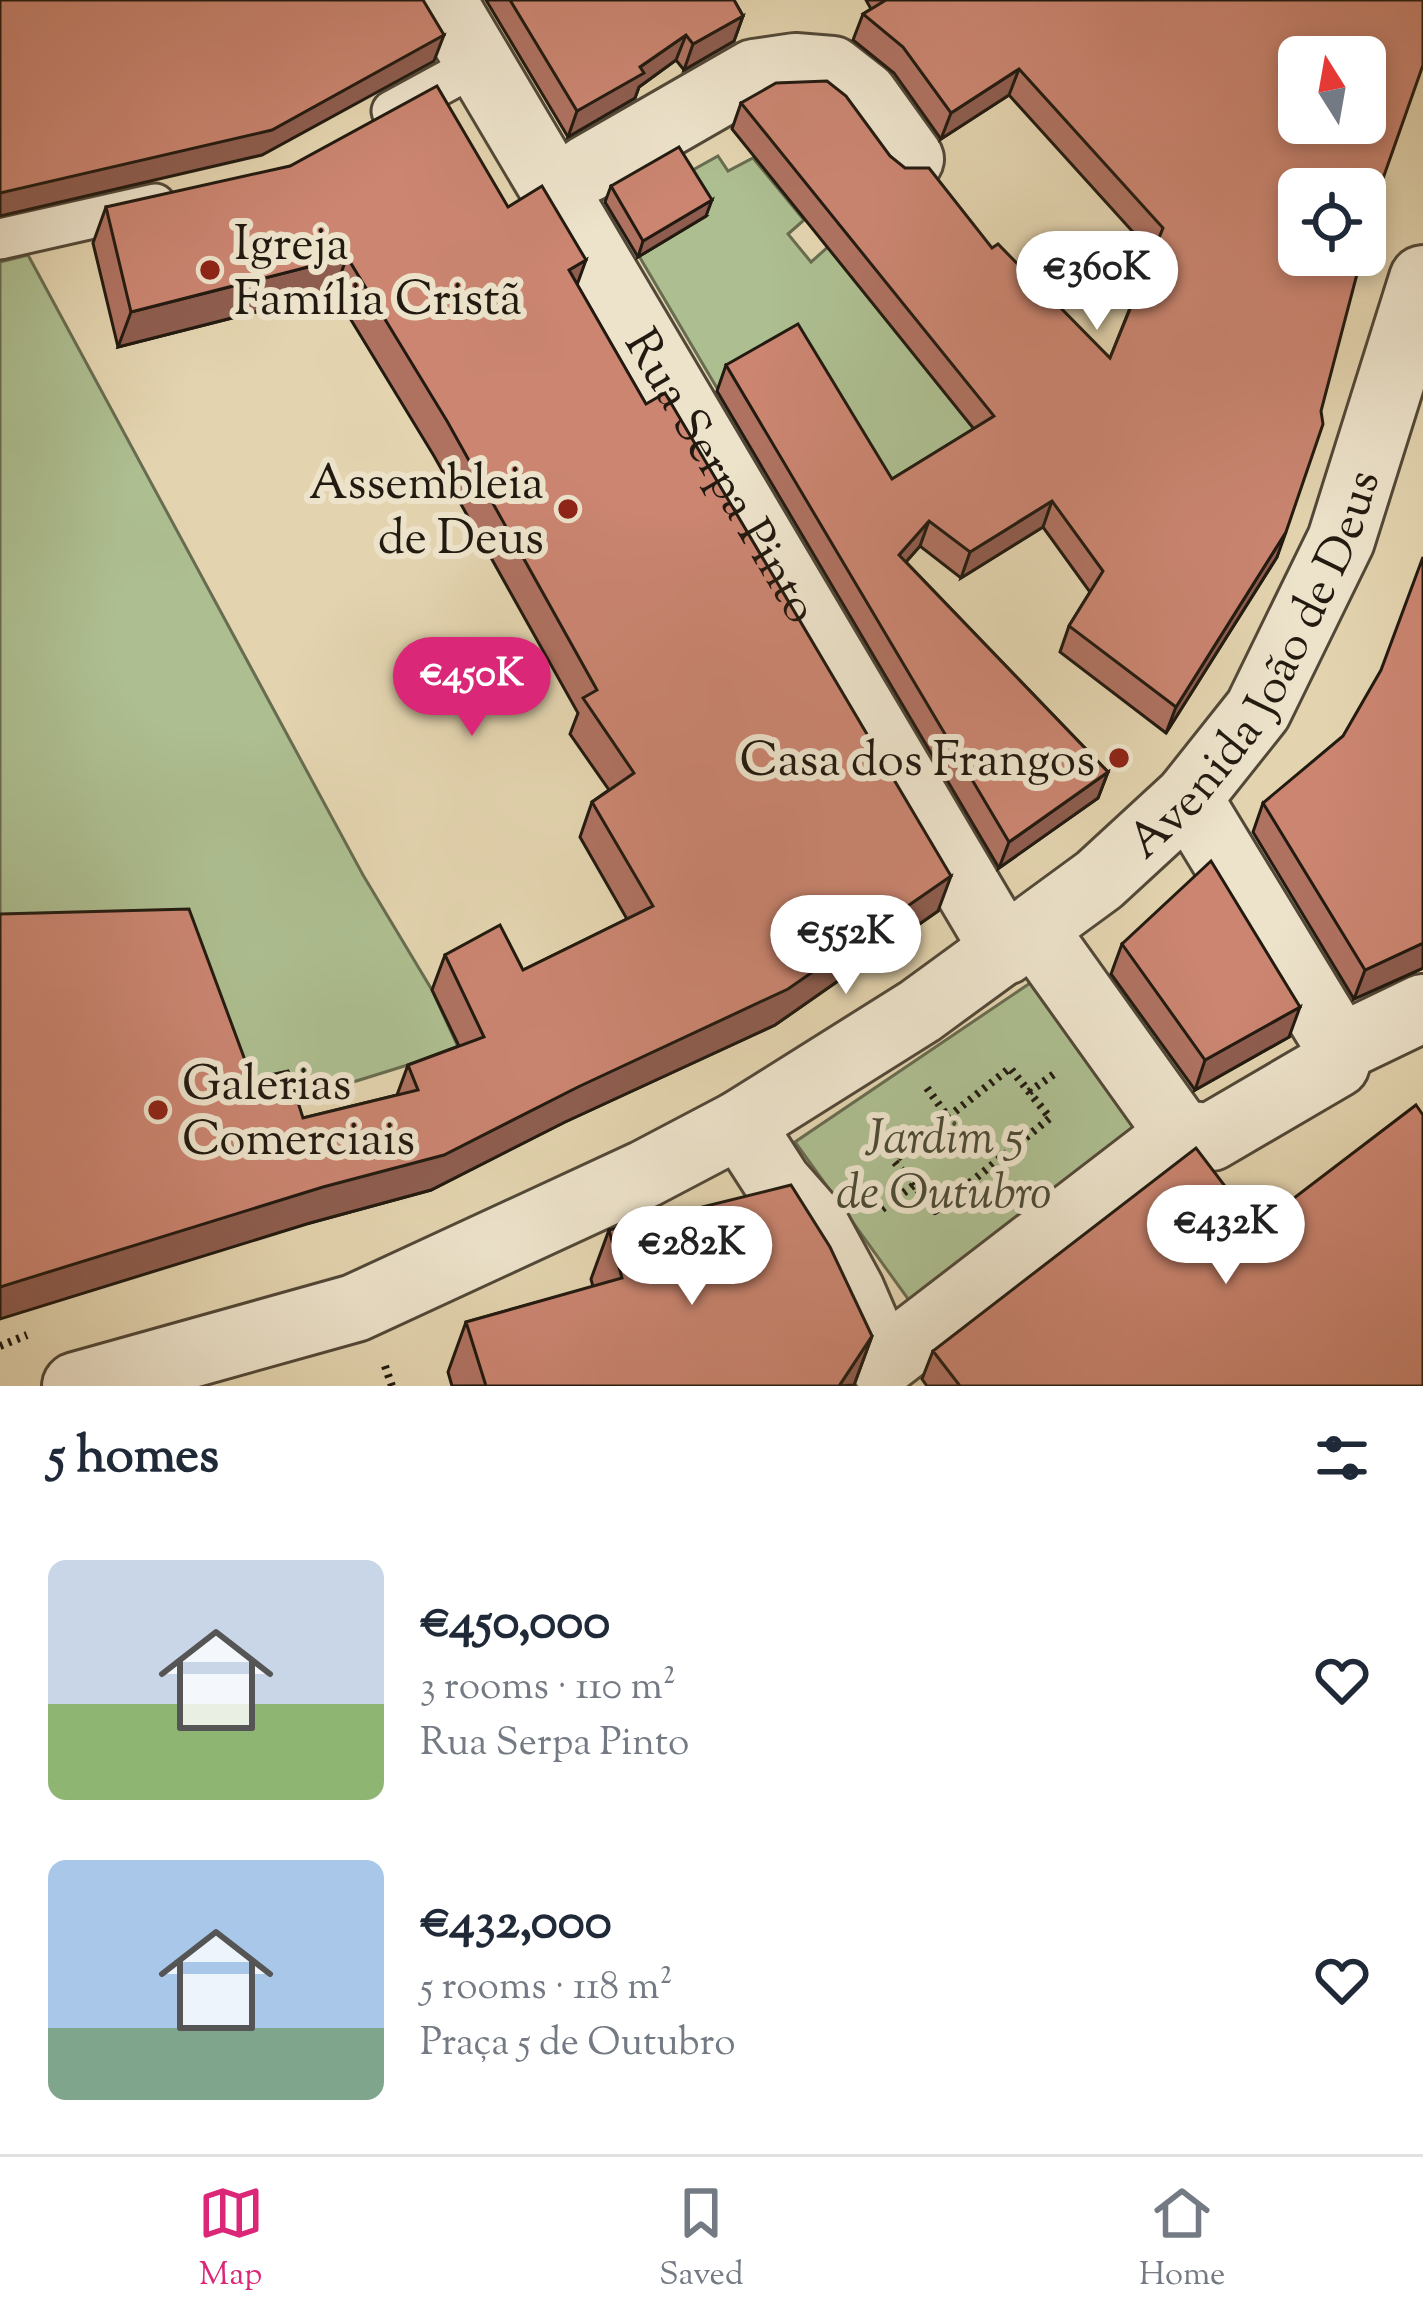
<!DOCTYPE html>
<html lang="en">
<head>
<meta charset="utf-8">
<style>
  :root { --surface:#fff; --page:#f6f6f7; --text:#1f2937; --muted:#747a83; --line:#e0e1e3; --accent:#db2777 }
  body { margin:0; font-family:"Sorts Mill Goudy",serif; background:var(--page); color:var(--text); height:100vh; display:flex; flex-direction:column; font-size:45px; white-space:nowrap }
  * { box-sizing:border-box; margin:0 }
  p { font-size:39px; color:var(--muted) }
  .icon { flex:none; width:66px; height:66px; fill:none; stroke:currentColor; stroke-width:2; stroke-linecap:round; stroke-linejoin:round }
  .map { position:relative; height:1386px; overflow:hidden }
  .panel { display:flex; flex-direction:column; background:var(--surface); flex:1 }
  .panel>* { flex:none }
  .needle { width:78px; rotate:349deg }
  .buttons { position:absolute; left:1278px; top:36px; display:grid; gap:24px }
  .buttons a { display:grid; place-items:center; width:108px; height:108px; border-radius:18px; background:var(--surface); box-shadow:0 6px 18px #0003; font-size:60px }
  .price { position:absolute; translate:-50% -102px; padding:0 27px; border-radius:42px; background:#fff; color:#222; font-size:39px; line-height:78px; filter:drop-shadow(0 3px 6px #0008) }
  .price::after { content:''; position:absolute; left:50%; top:72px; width:36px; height:27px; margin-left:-18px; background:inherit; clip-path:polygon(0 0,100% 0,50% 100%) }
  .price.current { background:var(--accent); color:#fff }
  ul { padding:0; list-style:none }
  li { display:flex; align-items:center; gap:36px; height:300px; padding:0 48px }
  li span { display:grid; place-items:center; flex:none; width:336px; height:240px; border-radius:18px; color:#555 }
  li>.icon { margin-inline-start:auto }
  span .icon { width:144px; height:144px; fill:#fffc; stroke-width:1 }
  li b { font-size:51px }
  h2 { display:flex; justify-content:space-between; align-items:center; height:144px; padding:0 48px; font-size:51px }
  .tab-bar { display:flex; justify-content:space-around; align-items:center; height:168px; border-top:3px solid var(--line); background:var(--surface); font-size:33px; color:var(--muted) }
  .tab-bar a { display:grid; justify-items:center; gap:6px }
  .tab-bar .current { color:var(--accent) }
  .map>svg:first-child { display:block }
  .green { fill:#adbe90; stroke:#686c50; stroke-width:3 }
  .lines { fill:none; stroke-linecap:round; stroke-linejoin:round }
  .lane-casing { stroke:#524838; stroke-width:45 }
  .street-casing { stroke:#524838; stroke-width:72 }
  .path { stroke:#221a10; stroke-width:8; stroke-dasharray:3 6; stroke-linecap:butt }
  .lane { stroke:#ede3cb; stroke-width:39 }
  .street { stroke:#ede3cb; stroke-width:66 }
  .wall { fill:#af7261; stroke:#221a10; stroke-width:3 }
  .shaded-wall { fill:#8e5d4f; stroke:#221a10; stroke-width:3 }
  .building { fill:#cb8571; stroke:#221a10; stroke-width:3; fill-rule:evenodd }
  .poi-dot { fill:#8f2418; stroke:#ede3cb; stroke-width:4.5 }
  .labels { text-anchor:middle; stroke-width:12; stroke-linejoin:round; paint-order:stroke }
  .poi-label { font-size:48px; fill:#221a10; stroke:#ede3cb; text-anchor:start }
  .street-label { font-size:48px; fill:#221a10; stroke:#ede3cb }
  .park-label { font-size:48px; font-style:italic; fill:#4c4b36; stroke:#ede3cb }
</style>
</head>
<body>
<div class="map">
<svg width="1423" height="1386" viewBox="0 0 1423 1386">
  <rect width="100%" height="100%" fill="#e3d4af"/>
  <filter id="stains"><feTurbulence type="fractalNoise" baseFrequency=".00167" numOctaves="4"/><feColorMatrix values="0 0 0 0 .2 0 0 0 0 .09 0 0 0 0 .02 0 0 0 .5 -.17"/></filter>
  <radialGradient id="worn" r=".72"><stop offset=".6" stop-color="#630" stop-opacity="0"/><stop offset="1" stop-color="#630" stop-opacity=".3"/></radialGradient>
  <!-- green -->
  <path class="green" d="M718 156 728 171 753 158 804 220 788 234 811 262 828 247 978 434 812 549 639 256 705 217 682 176Z
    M28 255 363 875 432 990 459 1049 276 1106 0 949V262Z
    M1045 973 1158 1130 916 1310 795 1142Z"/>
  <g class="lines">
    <defs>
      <path id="lane" d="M392 111 482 62
        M0 239 155 204"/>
      <g id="street">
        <path id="s1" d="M442 0 1005 951"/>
        <path d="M587 169 754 73 795 67 832 70 864 95 910 159"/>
        <path d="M1188 798 1340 1048"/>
        <path d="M1034 930 1180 1134 1211 1137 1336 1064 1340 1048 1423 1008"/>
        <path d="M740 1124 778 1183 815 1225 851 1291 882 1363 1180 1134"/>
        <path id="s2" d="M76 1386 355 1308 645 1174 740 1124 920 1011 1099 880 1188 798 1258 710 1341 540 1423 279"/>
      </g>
    </defs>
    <!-- lane casing -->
    <use href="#lane" class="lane-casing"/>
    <!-- street casing -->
    <use href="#street" class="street-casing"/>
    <!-- path -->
    <path class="path" d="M927 1088 948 1117 1010 1068 1050 1118 935 1211 894 1161 948 1117
      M1029 1092 1057 1072
      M882 1209 914 1185
      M0 1346 27 1335
      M385 1366 392 1386"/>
    <!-- lane -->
    <use href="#lane" class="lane"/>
    <!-- street -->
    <use href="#street" class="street"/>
  </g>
  <!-- wall -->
  <path class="wall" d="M486 0H734L743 16 734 41 684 70 676 60 639 87 635 98 568 137Z
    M866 0H1423L1380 187 1277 557 1166 733 1060 652 1069 626 1090 592 1043 527 961 578 920 546 906 562 1108 772 1098 798 999 868 717 391 726 365 892 479 974 429 732 129 741 103 890 156 1110 358 1152 253 1009 95 941 139 894 73 853 40 863 14 871 9Z
    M611 186 706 216 638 257 605 202Z
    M106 207H508L577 285 938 911 775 1025 565 1122 431 1190 310 1223 252 1079 303 1118 397 1095 408 1065 459 1046 432 990 445 955 523 970 627 919 580 837 592 802 609 790 570 734 578 713 434 456 334 292 118 347 93 243Z
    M1263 803 1423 968 1354 999 1253 832Z
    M1122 944 1289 1037 1195 1090 1111 974Z
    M1256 1227 1423 1386H927L922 1379 933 1351Z
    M609 1230 872 1336 854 1385 452 1386 448 1372 466 1322 593 1287 591 1279Z"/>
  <!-- shaded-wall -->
  <path class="shaded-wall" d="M743 16 734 41 684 70 693 44Z
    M444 35 434 61 262 155 0 216V193Z
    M686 35 676 60 639 87 635 98 568 137 577 111Z
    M1019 69 1009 95 941 139 951 113Z
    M712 200 706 216 638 257 643 241Z
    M347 257 334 292 118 347 131 312Z
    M586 260 573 296 569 270Z
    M1052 501 1043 527 961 578 970 552Z
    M929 521 920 546 889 581 899 555Z
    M1286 532 1277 557 1166 733 1176 707Z
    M1108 772 1098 798 999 868 1009 842Z
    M951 876 938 911 775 1025 565 1122 431 1190 310 1223 0 1319V1287Z
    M1423 943V968L1354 999 1365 970Z
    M1300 1007 1289 1037 1195 1090 1205 1060Z
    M872 1336 854 1385 839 1386Z"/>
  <!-- building -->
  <path class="building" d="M0 0H423L444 35 272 130 0 193Z
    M510 0H734L743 16 693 44 686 35 640 67 644 73 577 111Z
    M886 0H1423V65L1380 187 1365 243V189H1299V255H1362L1321 411 1323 424 1286 532 1176 707 1069 626 1103 571 1052 501 970 552 929 521 899 555 1108 772 1009 842 726 365 798 324 892 479 994 416 741 103 776 83 827 81 846 96 890 156 905 168H929L992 248 998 244 1110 358 1163 228 1019 69 951 113 903 47 863 14ZM1299 57H1365V123H1299Z
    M437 86 508 207 542 186 586 260 569 270 646 404 665 393 951 876 788 989 578 1087 444 1155 323 1187 0 1287V914L189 909 252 1079 288 1071 303 1118 418 1090 408 1065 484 1037 445 955 500 925 523 970 653 906 592 802 634 773 583 698 597 690 447 421 347 257 131 312 106 207 290 166Z
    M679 147 712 200 643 241 611 186Z
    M1423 557V943L1365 970 1263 803 1343 736 1381 670Z
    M1211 861 1300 1007 1205 1060 1122 944Z
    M1416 1105 1423 1115V1386H960L933 1351 1196 1148 1256 1227Z
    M791 1185 830 1247 872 1336 839 1386H486L466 1322 622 1278 609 1230Z"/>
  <!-- markers -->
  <g class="poi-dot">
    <circle cx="210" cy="270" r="12"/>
    <circle cx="568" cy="509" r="12"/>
    <circle cx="1119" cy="758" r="12"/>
    <circle cx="158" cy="1110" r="12"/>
  </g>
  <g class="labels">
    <!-- poi labels -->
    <g class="poi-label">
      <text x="234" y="259">Igreja<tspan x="234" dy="55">Família Cristã</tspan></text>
      <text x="544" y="498" text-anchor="end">Assembleia<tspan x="544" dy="55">de Deus</tspan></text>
      <text x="1095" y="775" text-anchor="end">Casa dos Frangos</text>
      <text x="182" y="1099">Galerias<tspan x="182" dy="55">Comerciais</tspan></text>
    </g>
    <!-- street labels -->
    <g class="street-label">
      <text dy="17" stroke="none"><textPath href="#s1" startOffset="552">Rua Serpa Pinto</textPath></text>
      <text dy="17" stroke="none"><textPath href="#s2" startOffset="1422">Avenida João de Deus</textPath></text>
    </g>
    <!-- park labels -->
    <g class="park-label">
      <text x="944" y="1152">Jardim 5<tspan x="944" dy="55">de Outubro</tspan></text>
    </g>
  </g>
  <rect width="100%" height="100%" filter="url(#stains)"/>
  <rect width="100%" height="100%" fill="url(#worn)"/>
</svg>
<div class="buttons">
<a><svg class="needle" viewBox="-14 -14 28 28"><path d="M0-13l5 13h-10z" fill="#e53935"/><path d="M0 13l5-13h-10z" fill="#747a83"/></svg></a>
<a><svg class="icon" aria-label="locate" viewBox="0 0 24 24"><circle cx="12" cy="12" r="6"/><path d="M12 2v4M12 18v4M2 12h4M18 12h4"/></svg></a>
</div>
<b class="price" style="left:1097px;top:333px">€360K</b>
<b class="price current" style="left:472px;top:739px">€450K</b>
<b class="price" style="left:846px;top:997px">€552K</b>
<b class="price" style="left:1226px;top:1287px">€432K</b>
<b class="price" style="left:692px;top:1308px">€282K</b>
</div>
<section class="panel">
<h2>5 homes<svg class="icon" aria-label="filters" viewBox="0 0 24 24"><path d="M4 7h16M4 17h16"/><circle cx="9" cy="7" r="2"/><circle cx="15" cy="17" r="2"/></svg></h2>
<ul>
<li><span style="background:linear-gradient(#c9d6e8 60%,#8fb573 0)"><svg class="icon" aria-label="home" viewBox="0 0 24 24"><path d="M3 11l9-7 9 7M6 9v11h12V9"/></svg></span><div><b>€450,000</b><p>3 rooms · 110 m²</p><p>Rua Serpa Pinto</p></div><svg class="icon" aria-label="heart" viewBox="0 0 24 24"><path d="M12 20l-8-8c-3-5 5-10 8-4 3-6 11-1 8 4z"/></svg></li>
<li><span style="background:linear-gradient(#a9c7e8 70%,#7fa58c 0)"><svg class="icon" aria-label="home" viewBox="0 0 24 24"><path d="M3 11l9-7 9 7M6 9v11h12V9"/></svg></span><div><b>€432,000</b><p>5 rooms · 118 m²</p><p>Praça 5 de Outubro</p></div><svg class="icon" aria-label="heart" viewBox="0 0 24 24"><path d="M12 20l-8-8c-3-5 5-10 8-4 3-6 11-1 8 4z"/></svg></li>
</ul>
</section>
<nav class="tab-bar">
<a class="current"><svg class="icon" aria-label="map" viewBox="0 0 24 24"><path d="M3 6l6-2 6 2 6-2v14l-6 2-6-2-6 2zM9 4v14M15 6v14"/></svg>Map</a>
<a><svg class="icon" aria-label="saved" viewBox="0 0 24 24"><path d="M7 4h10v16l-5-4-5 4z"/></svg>Saved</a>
<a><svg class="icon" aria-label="home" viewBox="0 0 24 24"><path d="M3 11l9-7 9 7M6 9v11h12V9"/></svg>Home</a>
</nav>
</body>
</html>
